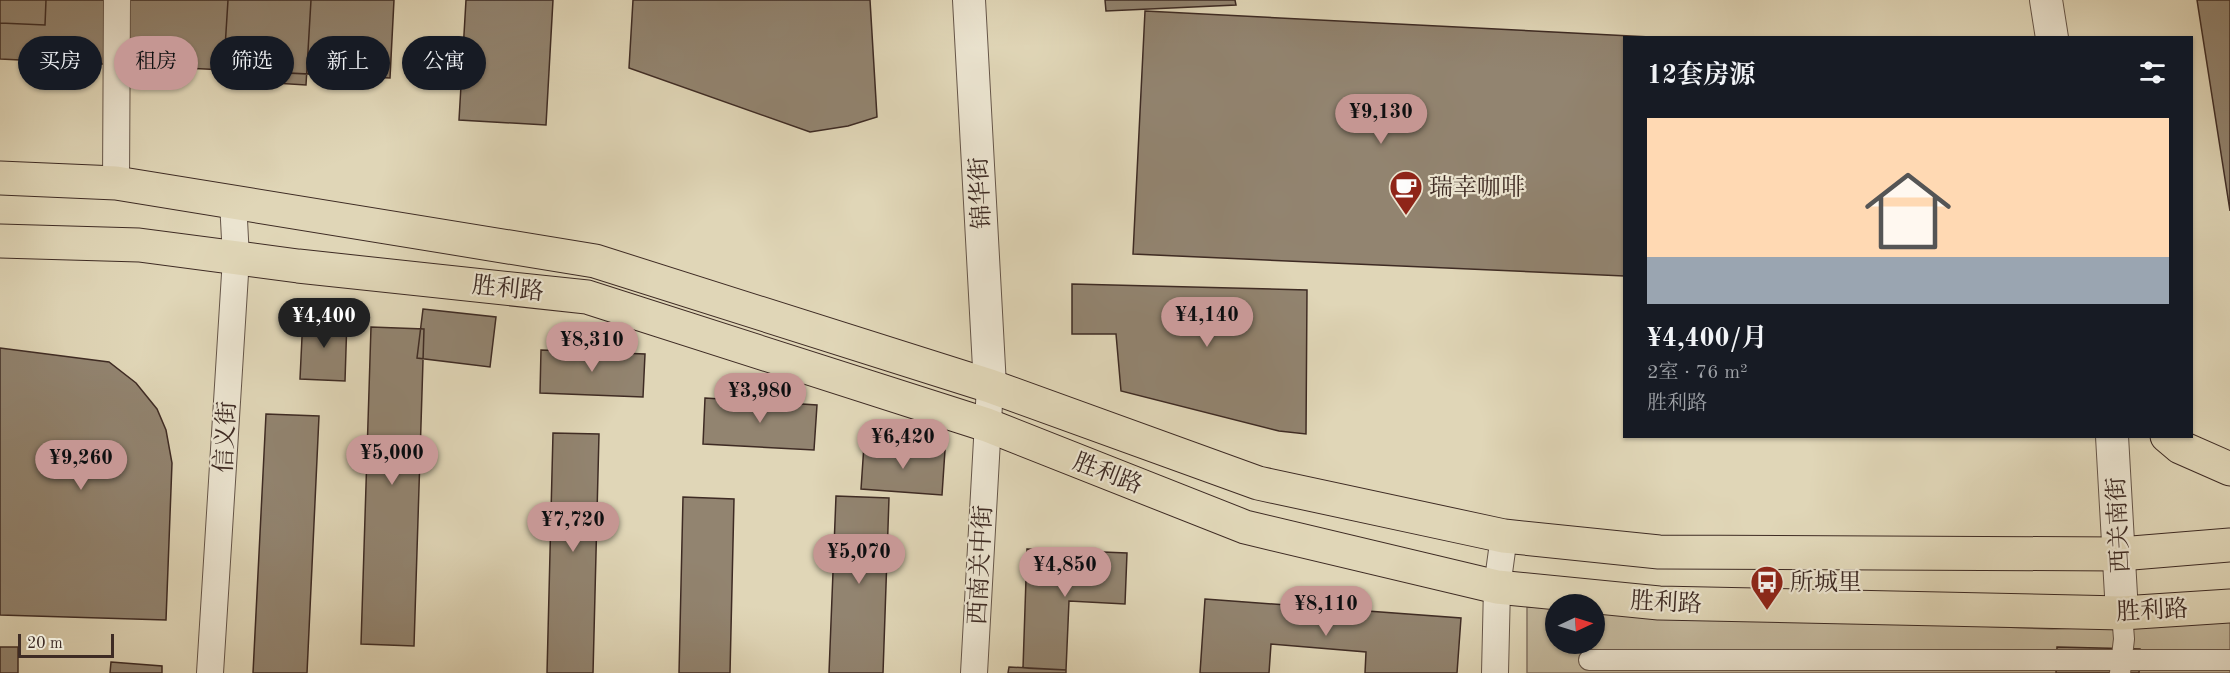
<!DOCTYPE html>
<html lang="zh">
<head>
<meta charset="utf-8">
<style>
  :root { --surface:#171b24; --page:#20242c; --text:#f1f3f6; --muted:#9ea1a6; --line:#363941; --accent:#c59692 }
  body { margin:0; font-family:"Old Standard TT","Noto Serif SC",serif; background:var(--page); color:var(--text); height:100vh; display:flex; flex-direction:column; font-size:22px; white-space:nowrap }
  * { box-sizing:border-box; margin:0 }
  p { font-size:20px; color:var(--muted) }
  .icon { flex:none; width:33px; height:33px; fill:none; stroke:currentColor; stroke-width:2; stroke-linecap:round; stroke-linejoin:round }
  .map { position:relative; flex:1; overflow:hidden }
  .side { position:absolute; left:1623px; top:36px; width:570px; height:402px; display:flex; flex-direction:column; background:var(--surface); border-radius:0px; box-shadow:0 2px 4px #0004 }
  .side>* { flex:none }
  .hud { position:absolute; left:18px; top:36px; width:570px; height:54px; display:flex; gap:12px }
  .needle { width:39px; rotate:86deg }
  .buttons { position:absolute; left:1545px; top:594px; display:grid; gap:12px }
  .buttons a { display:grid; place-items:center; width:60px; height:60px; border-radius:50%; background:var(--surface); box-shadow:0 2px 4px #0004; font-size:30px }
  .scale { position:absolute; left:18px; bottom:15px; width:96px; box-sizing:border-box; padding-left:6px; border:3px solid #3e2b24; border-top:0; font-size:16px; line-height:21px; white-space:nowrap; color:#3e2b24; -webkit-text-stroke:4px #ebe4d0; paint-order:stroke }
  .price { position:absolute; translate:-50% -51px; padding:0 14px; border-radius:21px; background:var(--accent); color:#111; font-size:20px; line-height:39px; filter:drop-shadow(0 2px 3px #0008) }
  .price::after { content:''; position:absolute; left:50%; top:36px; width:18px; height:14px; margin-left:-9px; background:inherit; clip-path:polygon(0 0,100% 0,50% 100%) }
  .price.selected { background:#222; color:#fff }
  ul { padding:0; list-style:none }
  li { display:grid; align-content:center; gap:12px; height:318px; padding:0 24px }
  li+li { border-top:2px solid var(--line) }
  li span { display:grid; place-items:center; height:186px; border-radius:0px; color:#555 }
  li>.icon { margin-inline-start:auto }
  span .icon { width:108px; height:108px; fill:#fffc; stroke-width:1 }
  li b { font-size:26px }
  h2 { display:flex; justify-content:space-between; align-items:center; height:72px; padding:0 24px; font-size:26px }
  .tag { padding:0 21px; border-radius:27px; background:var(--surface); box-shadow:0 2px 4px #0004; font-size:21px; line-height:54px }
  .tag.selected { background:var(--accent); color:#111 }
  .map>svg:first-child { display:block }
  .green { fill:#c4b99e; stroke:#817261; stroke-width:1.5 }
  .building { fill:#928470; stroke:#3e2b24; stroke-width:1.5 }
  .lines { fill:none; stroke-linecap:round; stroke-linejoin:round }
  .pedestrian-casing { stroke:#665649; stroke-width:22 }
  .minor-casing { stroke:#665649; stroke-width:28 }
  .tertiary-casing { stroke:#665649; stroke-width:34 }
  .primary-casing { stroke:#3e2b24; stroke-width:35 }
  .pedestrian { stroke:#ebe4d0; stroke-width:20 }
  .minor { stroke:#ebe4d0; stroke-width:26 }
  .tertiary { stroke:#ebe4d0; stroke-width:32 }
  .primary { stroke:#e0d6b7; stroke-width:33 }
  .labels { text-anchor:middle; stroke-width:4.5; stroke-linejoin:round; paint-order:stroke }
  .poi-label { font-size:24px; fill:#3e2b24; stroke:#ebe4d0; text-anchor:start }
  .street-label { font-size:24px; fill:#3e2b24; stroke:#ebe4d0 }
</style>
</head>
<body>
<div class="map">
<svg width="2230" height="673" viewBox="0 0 2230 673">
  <rect width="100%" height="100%" fill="#e0d6b7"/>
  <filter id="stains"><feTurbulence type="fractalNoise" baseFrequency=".00333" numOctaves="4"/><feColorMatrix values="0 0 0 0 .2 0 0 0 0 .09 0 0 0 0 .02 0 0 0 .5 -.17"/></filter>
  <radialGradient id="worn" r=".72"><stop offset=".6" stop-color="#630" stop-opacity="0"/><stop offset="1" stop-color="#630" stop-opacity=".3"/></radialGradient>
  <!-- green -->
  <path class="green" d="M1527 607 1555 608 1556 644H1594L1595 610 2052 629 2230 622V673H1527Z"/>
  <!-- building -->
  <path class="building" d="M0 0H394L390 78 0 59Z
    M0 0H46L45 25 0 23Z
    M228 0H311L306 85 223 80Z
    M466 0H553L546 125 459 120Z
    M633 0H870L877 117 848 126 810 132 629 68Z
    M1105 0H1235L1236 5 1106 11Z
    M2197 0H2230V211Z
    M1145 11 1670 38H1624V276L1133 254Z
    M1072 284 1307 290 1306 434 1279 431 1121 391 1116 334H1072Z
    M423 309 496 317 490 367 417 358Z
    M303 316 347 318 345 381 300 379Z
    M371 327 424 329 414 646 361 644Z
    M0 348 109 362 136 383 157 409 166 430 172 463 166 620 0 615Z
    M541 350 645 354 643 397 540 393Z
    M705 398 817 405 814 450 703 444Z
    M266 414 319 416 307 673H253Z
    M553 433 599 434 593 673H547Z
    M864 445 945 450 942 495 861 489Z
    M836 496 889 498 883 673H829Z
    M683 497 734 499 730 673H679Z
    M1027 549 1127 553 1125 604 1069 601 1066 670 1023 668Z
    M1205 599 1461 618 1457 673H1365L1366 652 1271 644 1269 673H1200Z
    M0 647H18V673H0Z
    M2057 647 2140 649 2139 673H2056Z
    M111 662 162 666V673H110Z
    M1009 667 1066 670V673H1008Z"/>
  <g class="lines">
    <defs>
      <path id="pedestrian" d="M1589 660H2230
        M2120 673 2124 639 2122 613"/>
      <path id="minor" d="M116 183 117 0
        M210 673 236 258 233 201
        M974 673 990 386
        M1495 673 1497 587 1504 536"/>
      <path id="tertiary" d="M969 0 990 386
        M2046 0 2052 38
        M2112 436 2122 613"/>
      <path id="primary" d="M0 178 116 183 595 261 990 386 1258 483 1504 536 1659 552 2120 554 2230 545
        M0 241 139 245 298 266 587 297 987 425 1245 527 1497 587 1659 603 2122 613 2230 606
        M2167 436 2180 447 2230 469"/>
    </defs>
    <!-- pedestrian casing -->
    <use href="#pedestrian" class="pedestrian-casing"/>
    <!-- minor casing -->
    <use href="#minor" class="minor-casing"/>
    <!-- tertiary casing -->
    <use href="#tertiary" class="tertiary-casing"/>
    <!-- primary casing -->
    <use href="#primary" class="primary-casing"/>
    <!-- pedestrian -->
    <use href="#pedestrian" class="pedestrian"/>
    <!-- minor -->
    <use href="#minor" class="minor"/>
    <!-- tertiary -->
    <use href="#tertiary" class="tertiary"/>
    <!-- primary -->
    <use href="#primary" class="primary"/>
  </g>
  <!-- icons -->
  <defs>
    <symbol id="cafe-pin" viewBox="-11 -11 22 30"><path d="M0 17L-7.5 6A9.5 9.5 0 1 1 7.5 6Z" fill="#8f2418" stroke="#ebe4d0"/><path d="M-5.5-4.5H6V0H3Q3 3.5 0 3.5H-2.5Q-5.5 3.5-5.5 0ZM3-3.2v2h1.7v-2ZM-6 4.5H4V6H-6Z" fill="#fff"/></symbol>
    <symbol id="bus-pin" viewBox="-11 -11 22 30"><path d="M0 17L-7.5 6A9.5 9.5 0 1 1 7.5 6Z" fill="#8f2418" stroke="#ebe4d0"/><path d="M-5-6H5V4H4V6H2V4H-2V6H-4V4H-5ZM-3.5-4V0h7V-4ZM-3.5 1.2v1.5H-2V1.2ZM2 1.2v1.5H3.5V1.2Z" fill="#fff"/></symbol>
  </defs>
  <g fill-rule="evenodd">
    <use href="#cafe-pin" x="1387" y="168" width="38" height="52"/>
    <use href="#bus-pin" x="1748" y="563" width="38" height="52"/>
  </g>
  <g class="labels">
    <!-- poi labels -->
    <g class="poi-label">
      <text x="1429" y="195">瑞幸咖啡</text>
      <text x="1790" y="590">所城里</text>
    </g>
    <!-- street labels -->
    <g class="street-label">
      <text transform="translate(980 193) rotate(-93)" y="8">锦华街</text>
      <text transform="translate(508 288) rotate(6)" y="8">胜利路</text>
      <text transform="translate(225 437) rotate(-87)" y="8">信义街</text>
      <text transform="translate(1108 473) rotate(21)" y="8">胜利路</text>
      <text transform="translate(2118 525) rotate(-93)" y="8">西关南街</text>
      <text transform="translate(980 565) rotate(-87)" y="8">西南关中街</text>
      <text transform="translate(1666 602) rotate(3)" y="8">胜利路</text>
      <text transform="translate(2152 610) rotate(-3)" y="8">胜利路</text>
    </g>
  </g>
  <rect width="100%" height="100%" filter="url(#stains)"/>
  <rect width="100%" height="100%" fill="url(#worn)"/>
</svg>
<div class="buttons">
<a><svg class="needle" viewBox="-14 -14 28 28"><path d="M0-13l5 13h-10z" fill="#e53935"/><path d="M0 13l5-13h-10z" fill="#9ea1a6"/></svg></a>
</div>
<div class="scale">20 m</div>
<b class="price" style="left:1381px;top:145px">¥9,130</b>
<b class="price" style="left:1207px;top:348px">¥4,140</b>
<b class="price selected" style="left:324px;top:349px">¥4,400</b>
<b class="price" style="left:592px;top:373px">¥8,310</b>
<b class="price" style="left:760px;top:424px">¥3,980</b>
<b class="price" style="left:903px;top:470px">¥6,420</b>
<b class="price" style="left:392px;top:486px">¥5,000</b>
<b class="price" style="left:81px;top:491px">¥9,260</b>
<b class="price" style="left:573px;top:553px">¥7,720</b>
<b class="price" style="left:859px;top:585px">¥5,070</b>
<b class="price" style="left:1065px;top:598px">¥4,850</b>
<b class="price" style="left:1326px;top:637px">¥8,110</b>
<div class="hud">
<a class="tag">买房</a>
<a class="tag selected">租房</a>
<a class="tag">筛选</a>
<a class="tag">新上</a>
<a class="tag">公寓</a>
</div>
<section class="side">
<h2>12套房源<svg class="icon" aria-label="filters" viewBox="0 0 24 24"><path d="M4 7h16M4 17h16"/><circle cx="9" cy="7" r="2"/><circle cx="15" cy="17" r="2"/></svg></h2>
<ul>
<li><span style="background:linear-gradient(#ffd9b3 75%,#9aa5b1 0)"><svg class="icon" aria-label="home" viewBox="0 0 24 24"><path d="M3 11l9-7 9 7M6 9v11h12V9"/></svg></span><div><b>¥4,400/月</b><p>2室 · 76 m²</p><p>胜利路</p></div></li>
</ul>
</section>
</div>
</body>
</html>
